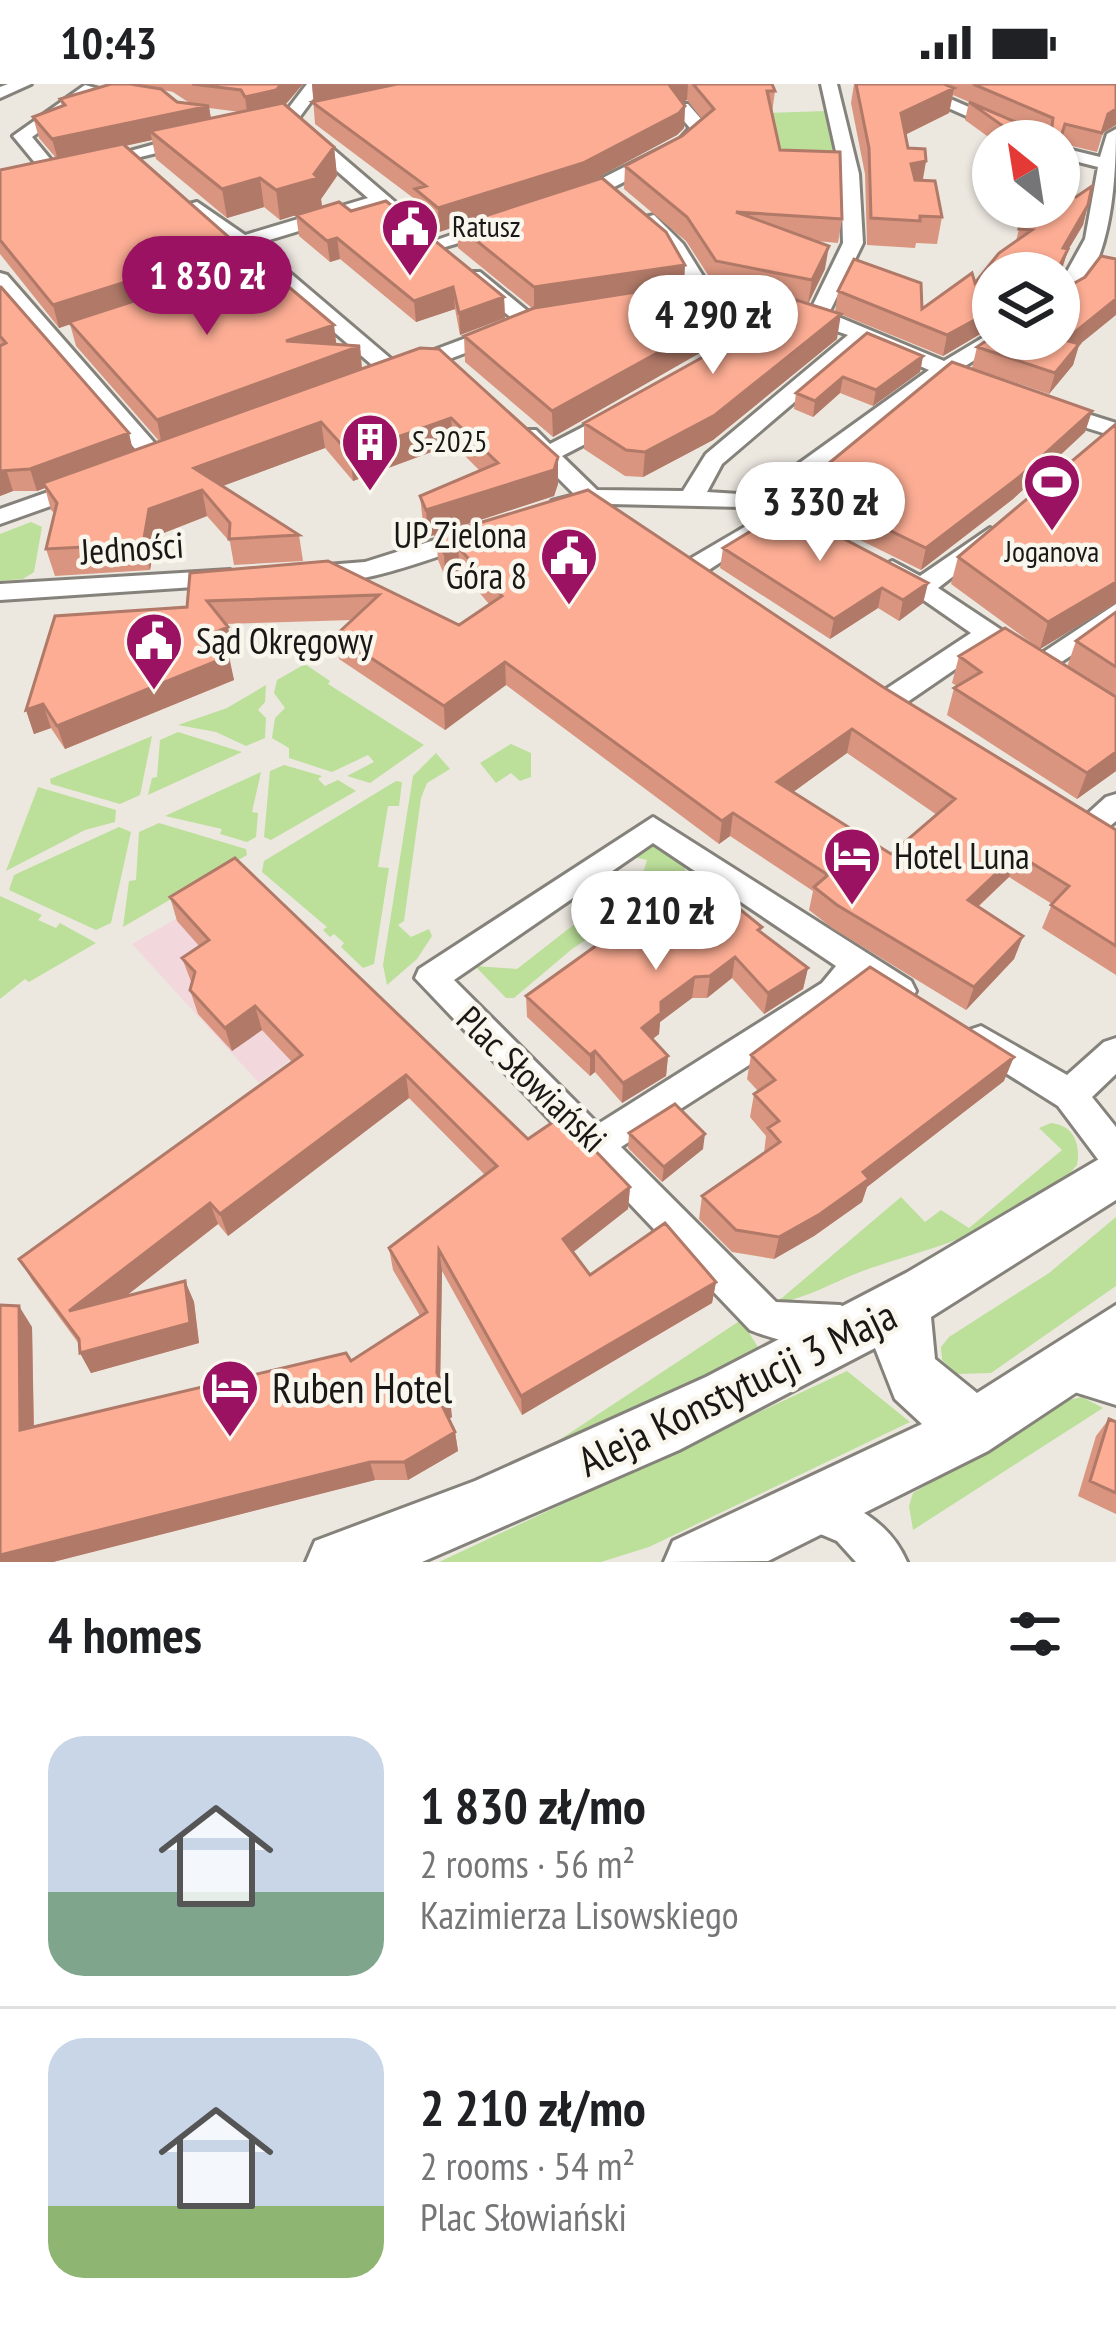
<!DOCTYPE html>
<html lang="en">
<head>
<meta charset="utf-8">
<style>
  :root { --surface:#fff; --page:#f2f2f2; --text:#202124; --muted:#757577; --line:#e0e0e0; --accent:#9b1263 }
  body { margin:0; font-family:"PT Sans Narrow",sans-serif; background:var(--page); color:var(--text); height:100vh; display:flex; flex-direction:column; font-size:45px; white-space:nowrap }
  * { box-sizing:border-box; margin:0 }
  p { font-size:39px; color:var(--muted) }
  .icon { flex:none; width:66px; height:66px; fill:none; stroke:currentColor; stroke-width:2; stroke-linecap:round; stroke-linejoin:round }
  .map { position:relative; height:1478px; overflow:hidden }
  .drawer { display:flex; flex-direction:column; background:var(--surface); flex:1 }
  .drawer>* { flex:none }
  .needle { width:78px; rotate:330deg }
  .buttons { position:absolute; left:972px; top:36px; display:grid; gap:24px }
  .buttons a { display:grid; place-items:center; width:108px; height:108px; border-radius:50%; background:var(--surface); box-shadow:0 3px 9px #0004; font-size:60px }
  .price { position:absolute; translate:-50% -102px; padding:0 27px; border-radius:42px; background:#fff; color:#222; font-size:39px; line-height:78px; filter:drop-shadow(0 3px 6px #0008) }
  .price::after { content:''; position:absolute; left:50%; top:72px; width:36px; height:27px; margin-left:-18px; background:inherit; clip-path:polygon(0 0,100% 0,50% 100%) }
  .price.current { background:var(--accent); color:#fff }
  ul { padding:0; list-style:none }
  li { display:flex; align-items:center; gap:36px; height:300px; padding:0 48px }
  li+li { border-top:3px solid var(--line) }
  li span { display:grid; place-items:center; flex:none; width:336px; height:240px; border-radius:36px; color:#555 }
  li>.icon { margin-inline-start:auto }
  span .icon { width:144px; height:144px; fill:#fffc; stroke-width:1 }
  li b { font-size:51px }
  h2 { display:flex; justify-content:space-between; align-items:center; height:144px; padding:0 48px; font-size:51px }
  .status { display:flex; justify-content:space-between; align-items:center; height:84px; padding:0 60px; background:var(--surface); direction:ltr }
  .status svg { height:33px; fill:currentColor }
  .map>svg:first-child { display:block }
  .education { fill:#f2d7dc }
  .green { fill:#bcdf9a }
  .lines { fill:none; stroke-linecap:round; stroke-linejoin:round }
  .street-casing { stroke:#85827b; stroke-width:6 }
  .secondary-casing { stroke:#85827b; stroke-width:6 }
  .street { fill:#fff; fill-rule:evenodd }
  .secondary { fill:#fff; fill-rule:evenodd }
  .wall { fill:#d9957f; fill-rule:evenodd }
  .shaded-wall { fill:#b07968 }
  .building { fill:#fcad94; stroke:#b07968; stroke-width:3; fill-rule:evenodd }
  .labels { text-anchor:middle; stroke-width:9; stroke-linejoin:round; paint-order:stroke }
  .far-poi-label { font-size:30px; fill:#1a1816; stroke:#f9f6ed; text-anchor:start }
  .poi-label { font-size:36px; fill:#1a1816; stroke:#f9f6ed; text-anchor:start }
  .street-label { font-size:36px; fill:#1a1816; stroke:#f9f6ed }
  .near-poi-label { font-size:42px; fill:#1a1816; stroke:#f9f6ed; text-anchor:start }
  .near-street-label { font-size:42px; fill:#1a1816; stroke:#f9f6ed }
</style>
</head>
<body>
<div class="status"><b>10:43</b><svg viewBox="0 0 49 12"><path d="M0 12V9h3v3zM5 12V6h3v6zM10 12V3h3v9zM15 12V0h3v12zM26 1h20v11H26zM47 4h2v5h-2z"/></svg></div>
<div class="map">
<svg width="1116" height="1478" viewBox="0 0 1116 1478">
  <rect width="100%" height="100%" fill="#ece8e0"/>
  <!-- education -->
  <path class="education" d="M244 796 369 919 259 999 132 860Z"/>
  <!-- green -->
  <path class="green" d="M826 27 840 89 782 88 766 29Z
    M31 438 42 443 34 488 23 495 0 497V450Z
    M305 580 330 597 328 600 424 661 370 699 347 692 374 678 368 671 332 688 289 674V664L272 654 275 634 285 624 274 609 277 596Z
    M266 601 265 618 258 626 266 634 265 654 246 662 216 648 178 641 227 624Z
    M178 648 242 668 148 711 152 694 157 693 160 656Z
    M152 652 140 711 120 720 51 700 50 695Z
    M511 660 531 669V693L520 697 511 689 496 699 480 679Z
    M436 669 450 685 427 699 421 714 404 837 398 841 411 853 429 845 432 852 417 875 387 901 383 881 413 692Z
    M284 681 322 692 318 695 325 702 338 696 356 707 271 756 264 753 270 687Z
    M261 688 252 728 258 729 256 753 247 758 220 750 222 745 165 732Z
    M396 697 402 698 399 722H388L378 783 389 784 374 880 363 884 341 863 344 859 334 850 330 853 323 846 327 843 262 788 264 777Z
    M38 703 116 726 115 738 85 746 6 787Z
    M159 739 246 765 247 771 123 843 129 797 136 796 139 748Z
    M119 743 131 748 111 839 96 846 9 806 14 791Z
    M641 761 667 763 682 773 686 791 572 865 514 914H506L475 882 517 885 644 786 647 776 629 772Z
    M0 812 42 831 38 836 56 844 60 839 96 859 29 898 25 895 0 915Z
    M1051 1039C1074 1041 1081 1061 1077 1081 1030 1140 939 1161 871 1184 838 1195 810 1214 776 1219L901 1113 925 1138 941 1126 969 1144 1062 1066 1039 1044Z
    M1116 1133V1202L991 1289 957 1290 942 1276 941 1263 949 1253 1049 1189Z
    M741 1236 761 1268 547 1364Z
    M847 1287 910 1338 649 1463 601 1478H439Z
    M1082 1313 1103 1324 913 1446 909 1422 913 1409 1068 1316Z"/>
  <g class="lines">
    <defs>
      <path id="street" d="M8 0H31L0 14V3Z
        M307 0H324L296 38H284L281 34Z
        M821 0H837L859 90 863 159 829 229 944 277 989 250 1008 255 962 284 990 299 979 306 947 294 775 420 826 442V452H808L742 423 610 420 609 428 600 430 587 423 552 427V417L575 411 520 356V346H536L550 360 612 328H628V338L562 372 597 406 683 407 706 370 848 251 763 222 688 216 685 212 691 207 668 167 637 135 654 131 683 160 711 205 764 210 812 223 843 159 841 90ZM865 258 929 286 755 411 707 408 722 380Z
        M894 0H916L1047 57H1023Z
        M85 1 99 5 32 53 61 88 46 92 13 52Z
        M676 20H688L709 44 692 63 579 121H565V113L680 55 690 44 673 24Z
        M1116 45C1116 93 1112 200 1059 221V202L1085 155 1098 83 1059 73V63L1100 73 1107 50Z
        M300 47H312L423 142 406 146 378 123 256 160 397 280 514 236 466 196V188H480L536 234V242L402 293H386L235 162 181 122 197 118 245 151 368 114 300 55Z
        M192 50 198 51V59L99 83 90 78Z
        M492 137 499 139V147L435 166 425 160Z
        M0 189 7 191 165 371V381H149L0 208Z
        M1053 319 1116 339V353L1045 331V321Z
        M85 395 93 397V407L0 440V425Z
        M753 438 765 446 762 451 701 491H683V479Z
        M476 443 485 446V456C449 468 329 517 301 490L314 482 365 478Z
        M990 444 1002 452 999 457 938 504 1039 571 1116 520V542L1040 592 989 562 900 623H880L876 616 880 609 971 549 879 485 892 477 920 492Z
        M230 486 243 494 239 500 0 516V500Z
        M1116 710V737L1099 751H1077L1073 743 1106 713Z
        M653 733 911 897 916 907 911 917 899 921 860 899 846 919 621 1063 776 1218 840 1221 854 1227 860 1240 854 1253C820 1267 783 1259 750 1246L415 894 419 885ZM653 759 836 882 822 899 598 1040 454 896Z
        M981 942 1067 991 1104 958 1116 954V990L1092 1013 1116 1043V1087L1103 1082 1058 1022 969 966 964 956 969 946Z
        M1066 1267 1116 1281V1321L1052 1301 1046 1287 1052 1273Z
        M814 1405C853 1421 889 1436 907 1478H856L837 1457 799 1441 793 1426 799 1411Z"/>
      <path id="secondary" d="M1116 1065V1116L931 1233 935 1275 977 1309 1116 1221V1282L988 1367 768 1477 664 1478 673 1457 922 1340 895 1315 875 1264 679 1366 422 1478H306L315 1457 475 1397 706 1293 906 1189Z"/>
    </defs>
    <!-- street casing -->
    <use href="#street" class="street-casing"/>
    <!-- secondary casing -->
    <use href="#secondary" class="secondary-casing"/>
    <!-- street -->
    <use href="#street" class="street"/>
    <!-- secondary -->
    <use href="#secondary" class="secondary"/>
  </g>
  <!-- wall -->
  <path class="wall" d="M136 0H303L285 21 334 63 337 92 321 115 322 123 351 127 504 213 505 234 460 251 455 225 416 238 340 175 330 178 299 152 296 131 280 136 264 123 227 134 156 75 152 56 125 62 239 162 243 182 336 261 360 262 362 285 420 264 558 400 554 412 428 453 423 439 420 412 480 387 453 360 353 397 325 364 222 402 299 451 303 477 234 481 230 458 207 432 156 452 150 486 55 492 46 465 55 430 51 426 45 404 37 407H13L0 412V203L133 367 160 358 76 262 70 240 59 244 0 170V86L56 74 39 54 33 33 62 22 60 15ZM163 6 173 8 191 20 177 18ZM209 24 240 28 211 34Z
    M312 0H772L775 7 772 29 780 66 842 135 838 159 816 157 825 185 808 220 837 255 713 356 643 393 625 392 584 365V339L748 248 761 231 764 211 734 205 731 248 724 255 553 353 465 278 464 252 532 224 458 164 457 142 439 148 417 129 416 116 315 40ZM687 16 702 35 682 52 625 82 624 105 686 157 712 197 684 200 587 99 677 51 684 44 685 22 682 18Z
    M854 0H1116L1097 68 1060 59 1059 62V57H994L965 36 969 18 953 11 949 29 906 50 908 64 926 77 923 96 942 133 937 160 916 159 915 164 867 161 865 90 851 19Z
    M1088 121 1083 141 1068 166 1061 189 1079 261 1073 281 1049 310 972 284 977 263 1059 255 993 189V247L987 246 943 272 835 228 838 207 922 225 975 199 1016 157 1019 145Z
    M867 249 923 272 920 288 873 322 840 309 813 333 794 325 796 309Z
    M1092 327 1085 348 1013 415 921 486 797 425 800 403Z
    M1116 340V519L1040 565 951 500 958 473Z
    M436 452 883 603 1116 746V891L1042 844 1052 820 1009 793 978 823 1023 852 1014 875 966 926 832 844 809 826 813 807 730 752 719 760 506 601 445 646 339 575 336 551 352 536 225 540 233 567 227 569 234 596 65 665 51 644 34 650 26 626 187 523 328 477 459 541 489 520 460 486 445 493 438 476ZM847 669 937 731 891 770 793 708Z
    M723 464 928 499 923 519 899 537 878 524 830 555 720 484Z
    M1116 528V687L1077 715 947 631 954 604 957 602 952 599 959 572 1067 583 1076 557Z
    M170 813 528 1055 630 1103 628 1125 573 1168 590 1191 716 1198 712 1219 522 1331 442 1187 440 1295 452 1333 449 1335 455 1348 458 1367 408 1396H375L53 1478H0L32 1243 34 1343 351 1277 420 1232 393 1186 389 1164 485 1091 409 1014 228 1152 218 1140 125 1213 185 1197 194 1218 199 1259 91 1289 80 1269 79 1260 32 1196 19 1175 292 978 262 946 232 967 198 930 190 906 192 900 182 874 200 863 177 837Z
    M762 843 761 848 808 884 803 905 764 930 732 894 707 914H692L660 938 659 950 653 955 668 972 666 992 622 1019 595 988 590 992 527 933 526 912Z
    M751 971 1004 997 867 1103 862 1118 814 1152 774 1175 732 1168 699 1135 702 1112 764 1069 766 1052 750 1033 754 1010 758 1007 747 995Z
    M629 1049 703 1065 662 1098 628 1064Z
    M1109 1335 1116 1338V1430L1078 1412 1096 1352Z"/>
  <!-- shaded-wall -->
  <path class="shaded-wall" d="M282 0H303L279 28 248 35 245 13Z
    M312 0H411L314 21Z
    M674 0H688L687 16 668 24 670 2Z
    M954 4 949 29 897 55 901 29Z
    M209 22 212 43 150 47 152 56 58 76 52 55Z
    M685 22 684 44 677 51 582 102 439 148 438 124Z
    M1116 25V41L1103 49 1097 68 1108 30Z
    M334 63 337 92 321 115 322 123 280 136 276 106 314 90Z
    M926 77 921 103 907 106 911 80Z
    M260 94 264 123 227 134 222 105Z
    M1088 121 1083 141 1068 166 1059 193 1063 164Z
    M337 154 340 175 330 178 327 157Z
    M239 162 243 184 59 244 53 221Z
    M829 162 825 185 808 220 812 196Z
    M685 181 684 204 534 226V203Z
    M453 203 455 225 416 238 414 217Z
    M504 213 505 234 460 251 459 229Z
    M1116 215V231L1079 261 1073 281 1049 310 1065 256Z
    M733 223 731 248 724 255 553 353 552 327Z
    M992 225 987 246 943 272 947 251Z
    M841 230 837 255 713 356 643 393 645 368Z
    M334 241 337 265 286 257Z
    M360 262 362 287 162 361 157 336Z
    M923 272 920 288 873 322 876 306Z
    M843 293 840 309 813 333 815 317Z
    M1092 327 1085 348 1013 415 921 486 926 464Z
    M451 334 453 360 353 397 350 370Z
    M321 338 325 364 204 409 202 406 207 432 156 452 150 486 143 460 149 425 194 384Z
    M129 349 134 371 43 399 45 404 37 407 30 385Z
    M558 373V400L554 412 428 453 426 426Z
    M6 385 13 407 0 412V387Z
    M458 463 460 486 445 493 444 469Z
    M1116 498V519L1040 565 1048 538Z
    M928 499 923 519 899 537 903 516Z
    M882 504 878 524 830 555 834 535Z
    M228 543 233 567 216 573 211 550Z
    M229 572 234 596 65 665 57 642Z
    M505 578 506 601 445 646 444 622Z
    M43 620 51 644 34 650 26 626Z
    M852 645 847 669 774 722 777 698Z
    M1116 668V687L1077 715 1087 689Z
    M733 729 730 752 719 760 722 737Z
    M1017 770 1009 793 960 839 968 816Z
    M1023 852 1014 875 966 926 974 903Z
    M735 873 732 894 707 914 710 892Z
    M808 884 803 905 764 930 768 909Z
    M695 893 692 914 660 938 659 950 640 964 642 944 661 918Z
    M255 922 262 946 232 967 225 944Z
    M595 967V988L590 992V971Z
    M668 972 666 992 622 1019 623 999Z
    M1014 973 1004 997 867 1103 862 1118 814 1152 774 1175 779 1153Z
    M406 991 409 1014 228 1152 220 1130Z
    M705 1050 703 1065 662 1098 664 1083Z
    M630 1103 628 1125 563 1176V1155Z
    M210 1119 218 1140 81 1247 69 1227Z
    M439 1166 442 1187 440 1308 437 1289Z
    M185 1197 194 1218 199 1259 91 1289 80 1269Z
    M716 1198 712 1219 522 1331 521 1312Z
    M19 1222 32 1243 34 1365 20 1346Z
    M450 1314 452 1333 444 1338 441 1319Z
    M455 1348 458 1367 408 1396 404 1378Z
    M370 1378 375 1396 53 1478H0V1471Z"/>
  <!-- building -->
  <path class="building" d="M111 0H130L161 5 177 18 209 22 52 55 33 33 65 21 60 15Z
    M192 0H282L276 6 245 13 241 6Z
    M397 0H674L670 2 685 22 679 29 583 79 438 124 415 105 426 102 312 18Z
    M693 0H772L775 7H767L780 66 840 68 842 135 736 128 829 162 812 196 716 177 687 133 625 82 682 52 714 25Z
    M856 0H944L954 4 901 29 908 64 925 65 926 77 911 80 915 96 935 97 942 133 920 132V137L871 134 869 64Z
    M973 0H1116V25L1108 30 1102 49 1065 40 1060 56 1024 57 969 18 1027 43H1052L1053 34Z
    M283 19 334 63 314 90 318 94 276 106 260 94 222 105 150 47Z
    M123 60 239 162 53 221 0 156V86Z
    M602 94 666 148 685 181 534 203 457 141Z
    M1092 102 1088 121 1063 164 1068 165 1060 181 1064 205 1085 193 1101 172 1116 175V215L1065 256 1079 260 1055 289 977 263 993 252V255H1059V189H993V226L947 251 838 207 854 175 921 199 922 225 972 189 975 199 999 169 1032 146 1019 145 1029 123H1059V110L1076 113Z
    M386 117 504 213 459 229 453 203 414 217 337 154 327 157 296 131 339 118 351 127Z
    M258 177 334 241 286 257 360 262 157 336 69 238Z
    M706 197 735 199 733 223 726 231 552 327 464 252 534 224Z
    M0 203H1L129 349 30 385 0 387V262L6 259 0 252Z
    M764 206 841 230 715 331 645 368 626 366 584 339 748 248 763 229Z
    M867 249 923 272 876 306 843 293 815 317 796 309Z
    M420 264 439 265 558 373 554 386 426 426 420 412 498 379 451 334 350 370 321 338 194 384 299 451 229 455 230 439 202 406 149 425 143 460 46 465 57 419 43 399Z
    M952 278 1092 327 1019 393 926 464 800 403Z
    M1116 340V498L1048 538 958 473Z
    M588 406 883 603 1116 746V862L1051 821 1069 802 1017 770 968 816 1023 852 974 903 837 821 814 803 828 791 733 729 722 737 505 578 444 622 336 551 379 511 207 517 228 543 211 550 229 572 57 642 43 620 26 626 55 532 187 523 190 489 328 477 459 541 502 512 458 463 444 469 436 452ZM852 645 955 715 891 770 777 698Z
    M787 425 928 499 903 516 882 504 834 535 723 464Z
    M1116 528V583L1076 557Z
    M1005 544 1116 613V668L1087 689 954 604 981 588 959 572Z
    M235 774 528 1055 562 1032 630 1103 563 1155 590 1191 665 1139 716 1198 521 1312 439 1166 437 1289 450 1314 441 1319 455 1348 404 1378H370L0 1471V1221L19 1222 20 1346 346 1269 351 1277 427 1228 389 1164 497 1082 406 991 220 1130 210 1119 69 1227 185 1197 190 1239 80 1269 79 1255 19 1175 302 971 255 922 225 944 190 906 195 888 182 874 209 856 170 813Z
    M696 790 762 843 758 846 808 884 768 909 735 873 710 892 695 893 661 918V929L642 944 668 972 623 999 595 967 590 971 526 912Z
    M870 883 1014 973 863 1088 869 1095 820 1130 779 1153 736 1146 702 1112 780 1058 768 1044 779 1037 754 1010 775 996 751 971Z
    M675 1020 705 1050 664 1083 629 1049Z
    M1109 1335 1116 1338V1409L1090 1397Z"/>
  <!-- icons -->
  <defs>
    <symbol id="civic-pin" viewBox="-11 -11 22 30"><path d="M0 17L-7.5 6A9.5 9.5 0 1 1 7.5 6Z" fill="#9b1263" stroke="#f9f6ed"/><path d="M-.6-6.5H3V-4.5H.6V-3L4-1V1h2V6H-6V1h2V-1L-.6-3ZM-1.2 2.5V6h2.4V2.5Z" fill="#fff"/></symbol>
    <symbol id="building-pin" viewBox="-11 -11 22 30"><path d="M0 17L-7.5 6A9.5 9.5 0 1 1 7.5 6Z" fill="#9b1263" stroke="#f9f6ed"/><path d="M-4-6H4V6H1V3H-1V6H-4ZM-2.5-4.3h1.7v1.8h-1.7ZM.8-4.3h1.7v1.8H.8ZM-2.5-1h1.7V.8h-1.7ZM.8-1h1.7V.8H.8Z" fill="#fff"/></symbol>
    <symbol id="stadium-pin" viewBox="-11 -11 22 30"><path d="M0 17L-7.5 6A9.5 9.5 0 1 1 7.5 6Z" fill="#9b1263" stroke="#f9f6ed"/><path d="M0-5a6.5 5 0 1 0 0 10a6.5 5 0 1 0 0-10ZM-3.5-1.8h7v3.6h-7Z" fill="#fff"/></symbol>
    <symbol id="hotel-pin" viewBox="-11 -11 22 30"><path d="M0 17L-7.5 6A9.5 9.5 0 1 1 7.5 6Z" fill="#9b1263" stroke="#f9f6ed"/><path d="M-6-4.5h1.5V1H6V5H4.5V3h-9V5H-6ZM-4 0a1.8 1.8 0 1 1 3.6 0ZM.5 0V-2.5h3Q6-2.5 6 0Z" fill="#fff"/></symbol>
  </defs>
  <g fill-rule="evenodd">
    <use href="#civic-pin" x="377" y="110" width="66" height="90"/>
    <use href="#building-pin" x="337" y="325" width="66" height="90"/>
    <use href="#stadium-pin" x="1019" y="365" width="66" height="90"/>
    <use href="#civic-pin" x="536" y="439" width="66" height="90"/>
    <use href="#civic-pin" x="121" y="524" width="66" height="90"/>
    <use href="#hotel-pin" x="819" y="739" width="66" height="90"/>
    <use href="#hotel-pin" x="197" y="1271" width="66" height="90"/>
  </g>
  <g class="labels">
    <!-- far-poi labels -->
    <g class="far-poi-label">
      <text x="452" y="153">Ratusz</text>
      <text x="412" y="368">S-2025</text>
      <text x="1052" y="478" text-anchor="middle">Joganova</text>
    </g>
    <!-- poi labels -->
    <g class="poi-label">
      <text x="527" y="464" text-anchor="end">UP Zielona<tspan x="527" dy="41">Góra 8</tspan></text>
      <text x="196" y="570">Sąd Okręgowy</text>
      <text x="894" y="785">Hotel Luna</text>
    </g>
    <!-- street labels -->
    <g class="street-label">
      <text transform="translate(132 464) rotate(-4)" y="13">Jedności</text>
      <text transform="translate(532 995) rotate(44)" y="13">Plac Słowiański</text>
    </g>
    <!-- near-poi labels -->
    <g class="near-poi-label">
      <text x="272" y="1319">Ruben Hotel</text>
    </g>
    <!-- near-street labels -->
    <g class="near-street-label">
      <text transform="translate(737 1304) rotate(-26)" y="15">Aleja Konstytucji 3 Maja</text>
    </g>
  </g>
</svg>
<div class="buttons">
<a><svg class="needle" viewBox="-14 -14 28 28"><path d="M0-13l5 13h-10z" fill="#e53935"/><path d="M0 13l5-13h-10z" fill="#757577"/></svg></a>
<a><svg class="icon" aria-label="layers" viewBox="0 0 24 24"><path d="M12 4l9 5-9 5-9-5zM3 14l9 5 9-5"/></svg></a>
</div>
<b class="price current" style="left:207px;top:254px">1 830 zł</b>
<b class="price" style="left:713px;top:293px">4 290 zł</b>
<b class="price" style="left:820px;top:480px">3 330 zł</b>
<b class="price" style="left:656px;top:889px">2 210 zł</b>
</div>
<section class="drawer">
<h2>4 homes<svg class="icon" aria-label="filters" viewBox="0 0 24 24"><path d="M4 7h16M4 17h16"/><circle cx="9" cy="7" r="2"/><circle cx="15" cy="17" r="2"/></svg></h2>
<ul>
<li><span style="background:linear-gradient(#c9d6e8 65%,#7fa58c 0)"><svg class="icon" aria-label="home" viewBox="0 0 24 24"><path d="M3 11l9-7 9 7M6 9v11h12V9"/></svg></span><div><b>1 830 zł/mo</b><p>2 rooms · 56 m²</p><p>Kazimierza Lisowskiego</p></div></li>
<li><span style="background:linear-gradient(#c9d6e8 70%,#8fb573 0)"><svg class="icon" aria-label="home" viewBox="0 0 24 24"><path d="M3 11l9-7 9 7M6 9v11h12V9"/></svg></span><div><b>2 210 zł/mo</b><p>2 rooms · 54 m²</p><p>Plac Słowiański</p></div></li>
</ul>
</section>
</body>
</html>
